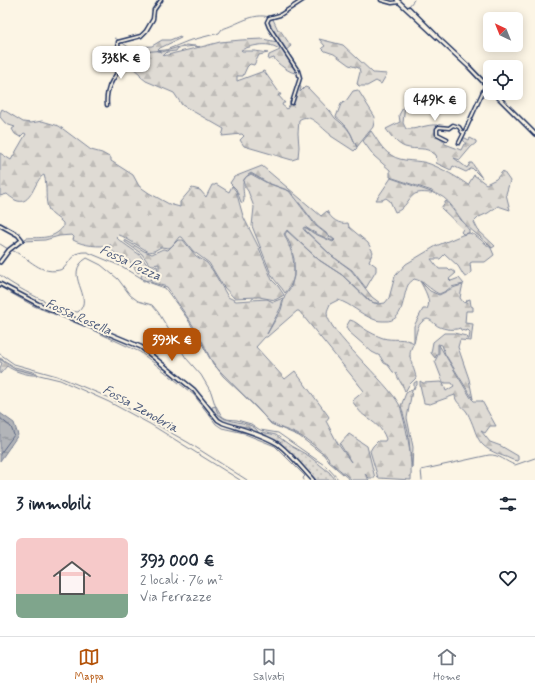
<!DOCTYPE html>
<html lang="it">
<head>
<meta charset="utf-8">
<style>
  :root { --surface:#fff; --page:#f6f6f7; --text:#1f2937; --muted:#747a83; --line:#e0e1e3; --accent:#b45309 }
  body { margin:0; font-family:Mynerve,sans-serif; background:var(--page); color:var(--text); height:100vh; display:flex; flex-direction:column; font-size:15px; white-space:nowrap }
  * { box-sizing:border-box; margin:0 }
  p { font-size:13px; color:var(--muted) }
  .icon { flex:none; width:22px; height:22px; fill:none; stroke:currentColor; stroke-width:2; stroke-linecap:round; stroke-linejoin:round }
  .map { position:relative; height:480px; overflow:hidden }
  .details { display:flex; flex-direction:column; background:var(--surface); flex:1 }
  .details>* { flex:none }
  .needle { width:26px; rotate:317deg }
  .tools { position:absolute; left:483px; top:12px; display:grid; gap:8px }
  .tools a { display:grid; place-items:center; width:40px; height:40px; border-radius:6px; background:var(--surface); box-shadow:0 2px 10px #0003; font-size:20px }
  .price { position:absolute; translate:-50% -34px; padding:0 9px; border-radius:8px; background:#fff; color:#222; font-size:13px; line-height:26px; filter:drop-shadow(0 1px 2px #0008) }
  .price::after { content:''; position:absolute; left:50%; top:24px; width:12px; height:9px; margin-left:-6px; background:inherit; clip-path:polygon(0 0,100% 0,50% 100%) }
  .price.on { background:var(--accent); color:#fff }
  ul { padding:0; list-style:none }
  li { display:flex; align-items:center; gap:12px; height:100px; padding:0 16px }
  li+li { border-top:1px solid var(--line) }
  li span { display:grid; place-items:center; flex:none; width:112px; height:80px; border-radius:6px; color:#555 }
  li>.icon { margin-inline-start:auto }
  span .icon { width:48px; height:48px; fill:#fffc; stroke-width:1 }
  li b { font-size:17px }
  h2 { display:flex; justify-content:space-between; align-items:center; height:48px; padding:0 16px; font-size:17px }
  .dock { display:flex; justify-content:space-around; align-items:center; height:56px; border-top:1px solid var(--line); background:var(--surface); font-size:11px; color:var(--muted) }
  .dock a { display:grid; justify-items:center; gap:2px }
  .dock .on { color:var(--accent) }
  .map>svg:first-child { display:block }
  .grass { fill:url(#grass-dots); stroke:#7d8599 }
  .forest { fill:url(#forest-firs); stroke:#7d8599; fill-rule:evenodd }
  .water { fill:url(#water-ripples); stroke:#767f94 }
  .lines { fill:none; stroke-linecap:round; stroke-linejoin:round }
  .shore { stroke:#576482; stroke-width:1 }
  .stream { stroke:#767f94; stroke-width:1 }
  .minor-casing { stroke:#1b2f5e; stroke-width:5 }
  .tertiary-casing { stroke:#1b2f5e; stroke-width:5.5 }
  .minor { stroke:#fcf5e5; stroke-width:2 }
  .tertiary { stroke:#fcf5e5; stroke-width:2.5 }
  .labels { text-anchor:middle; stroke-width:4; stroke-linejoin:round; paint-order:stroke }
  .water-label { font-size:13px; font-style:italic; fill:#485779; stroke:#fcf5e5 }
</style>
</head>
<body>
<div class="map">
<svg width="535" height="480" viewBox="0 0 535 480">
  <defs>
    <pattern id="grass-dots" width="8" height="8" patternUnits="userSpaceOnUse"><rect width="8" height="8" fill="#dfdbd4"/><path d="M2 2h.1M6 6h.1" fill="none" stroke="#bfbcb8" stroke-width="1.8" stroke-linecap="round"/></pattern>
    <pattern id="forest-firs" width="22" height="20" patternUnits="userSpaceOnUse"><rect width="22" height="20" fill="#dfdbd4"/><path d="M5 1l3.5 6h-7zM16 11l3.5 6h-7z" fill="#bfbcb8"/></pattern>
    <pattern id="water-ripples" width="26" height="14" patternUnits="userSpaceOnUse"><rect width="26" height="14" fill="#b2b4b8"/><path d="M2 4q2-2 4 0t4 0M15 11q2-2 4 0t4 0" fill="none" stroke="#909399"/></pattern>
  </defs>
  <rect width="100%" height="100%" fill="#fcf5e5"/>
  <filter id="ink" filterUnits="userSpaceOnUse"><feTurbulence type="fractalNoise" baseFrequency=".025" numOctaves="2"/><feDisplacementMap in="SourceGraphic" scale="8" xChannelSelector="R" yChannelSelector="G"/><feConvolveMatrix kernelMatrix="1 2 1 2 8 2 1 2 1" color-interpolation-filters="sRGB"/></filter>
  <g filter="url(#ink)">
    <!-- grass -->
    <path class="grass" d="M261 433 262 432 276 435 291 446 309 456 329 472 336 480H316L291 453 280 443Z"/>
    <!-- forest -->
    <path class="forest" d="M272 17 278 30H280L291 46 285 51 266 21 268 18Z
      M180 36 181 38 160 48 157 51 162 52 186 45 201 47 220 42 241 40 263 39 277 42 297 73C291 74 276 63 274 58L268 60 269 55 280 50C270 41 253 45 241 50L242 51H255L268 53 259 55 254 65 250 64 247 67 243 76H237V81L264 71 281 95H278L285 103H283L282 105 287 109 290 104V101L291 102 296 86 298 85 301 87 300 92 305 87 308 88 330 111 335 118 346 127 351 134 357 148 354 151 351 149 331 136 330 134C322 129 310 111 299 120L298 133 299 147 298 158 292 160 244 146 240 140 244 136 242 134 222 136 224 129 182 105 174 93 146 81 141 77 140 74 127 63 122 48 130 54 138 47 152 46 162 40H170ZM195 46 200 47 163 56 167 52 176 51 178 48Z
      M319 39 343 45 373 73 387 74 381 84 376 81 367 86H359L357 84 360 72 359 68 349 65 334 54 325 51 322 48 325 46Z
      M358 90 375 117 373 127 357 147C349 131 351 129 336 117L341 104 346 101 353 91Z
      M405 104 403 123 406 129C417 130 426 124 437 125L436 132 438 133C438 138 444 139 445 144L461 150 464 144H466L462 138H465L469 140 470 138 476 141V143L471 147 460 160 454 158 467 168 470 163H472L482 178 472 168 466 172 453 166 451 170 436 163 437 160 436 155C424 145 418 151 405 147 397 144 391 136 386 129L400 122 399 115Z
      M2 109 23 122 31 123 42 121 59 126 91 150 102 153 111 158V161L133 175 139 186 149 193 169 204 180 207V202L192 188 200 190 206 197 212 185H215L216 184 229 192 232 186 236 191 243 216 259 248 272 280 278 286 284 295 275 300 259 297 234 298 223 286 209 263 193 251 182 237H179L172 246 169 248 161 247 154 251 149 252 122 236 118 235 116 237 119 240 140 255 148 266 152 268 157 266 158 271 159 269V264L153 265 149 264 142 254 125 242V240L144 251 152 254 163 249 168 250 178 240H183L196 256 207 263 213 271 228 297 236 301 267 299 273 302 283 298 281 307 267 334 281 310 285 295 291 287 294 276V259L290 244 285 234 287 231 319 260 342 275 369 301 378 304 385 303 389 298 395 276 406 264 436 246 462 235 469 233 475 235 491 248 494 255 485 262H472L470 263 471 272 469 275 466 277 464 276 458 266 445 254 440 259H431L439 269H448L450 271 452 270 456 273 449 279 451 281 459 278 464 284 451 287 446 291 439 294C429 289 424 281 414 279 412 281 409 283 408 285 402 298 404 322 385 321 381 321 377 321 373 319 360 314 351 304 338 300L330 304C329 307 327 310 327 313 326 330 388 383 399 404 401 407 401 410 402 413 408 434 412 458 411 480L378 478 370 451 373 446 378 441H385L386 439C382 427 374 423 365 416 360 413 356 406 352 401L364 391 299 311H297L267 337H265L256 347 285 379 295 371 327 414 329 417 326 421 338 444 351 462 340 444 349 434 367 446 375 478H369L365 474 369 480H352L329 461 328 457C318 449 309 440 297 434 288 430 279 428 271 423L213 364 198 333 167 287 150 282 157 272 150 280 143 281 141 276 146 269 138 273 129 260 123 258 110 250 111 245C99 247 84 246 73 240L74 237 72 235 59 236 45 240 24 241 26 238C40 237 53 240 63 227V223C59 218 52 216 49 210 44 201 48 186 44 175 34 179 32 208 15 200 12 198 9 196 7 194L0 196V153L11 160 26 134 24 133 20 137 15 134 12 129 15 127 6 124 0 117V113Z
      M371 131C377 139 382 150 391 155 402 163 418 159 430 164 443 169 457 177 468 185L474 175 486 184 496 179 503 171 510 181 506 194 510 210 498 206 488 213 479 217 474 222 478 230 495 246 492 248C484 239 474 233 466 225 455 214 450 196 433 193L432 191 390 177V170L374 156 363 141Z
      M262 166 321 216 327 211C331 219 339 225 348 223L349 227 368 243 373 252 369 261 376 266V271L366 288 352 270 332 256 305 230V227L313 233 333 242 335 240 317 226 290 191 268 183 251 173C239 180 244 188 244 200L243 203 241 202 236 189 230 183 234 177Z
      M251 174 267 183 289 191 316 226 334 240 333 241C323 237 314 233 305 227L303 228 304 230 332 256 351 270 372 297 380 303H374L369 300 342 275 319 260 287 230 284 234C293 252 301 277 285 293 281 286 275 282 271 274L252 226 254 207 248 191 245 187 243 181 246 177Z
      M391 178 431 192 432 193C427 193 422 192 418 193 409 194 406 210 395 212L390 201 386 198 382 200H376Z
      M446 201 469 230V233L463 234 461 232 463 229 441 208Z
      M420 281 430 291 439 295C448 291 452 287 463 285L462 288 460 298 463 302 466 303 467 300 470 299 471 306 473 307V311H466L465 323 473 324 471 341 460 340 458 347 469 379 473 399 445 354 442 345 438 344V353L435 358 431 353 433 342 444 333H454L466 336 467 339H469L470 332 468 330 465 331 461 330 460 328C454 331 440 329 435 324 432 322 432 320 427 319 416 323 417 333 414 342V326L423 309H427C432 301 424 289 420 281Z
      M350 320C355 321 359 325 363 328 369 332 377 336 383 338 393 341 404 337 414 343 405 357 414 364 416 378L409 385 405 392C404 386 398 380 396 373L393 372 388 365 384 363 380 356 372 352 348 331 346 327Z
      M439 345 471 398 474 401H482L483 403 496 426H490L485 433 481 431 490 442 501 446 518 456V461C512 461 508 457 503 456 473 445 480 437 467 412 463 406 455 403 455 395L430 404 424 403 420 385V381L423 383 441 382 443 383 446 391 454 386 452 383H445L443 382 436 364 435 361 439 353Z
      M0 358 15 367 37 373V375C29 376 13 371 7 366L0 374V368L2 363 0 362Z
      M417 381V385L412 391 407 418 413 447 412 468 408 431 401 406 406 393 414 388V383Z
      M216 406C218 409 220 414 223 417 235 425 252 420 259 433L257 434C254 432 251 428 247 427 234 425 214 424 212 407Z"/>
    <!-- water -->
    <path class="water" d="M0 413 14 423 18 435 0 461Z"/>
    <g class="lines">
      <!-- shore -->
      <path class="shore" d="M0 418 11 427 14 435 0 454"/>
      <!-- stream -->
      <path class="stream" d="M409 6 414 0
        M272 18 281 16 305 0
        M115 38 130 48 141 52 166 50 188 41 219 33 222 29C237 25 253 12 269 17
        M0 244 8 249
        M11 250C30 257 40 277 63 269 71 261 72 251 87 252L123 267 148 282 165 288 187 318 198 336 209 357 223 376 256 407 271 424 299 436 324 455 329 462 350 480
        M0 275C12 286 62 312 78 312 96 297 61 274 87 258L101 265 118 279 130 295 138 301 152 305 158 312 186 358 201 375 211 392 218 414 225 419 237 420 251 424 260 430 278 433 327 467 339 480
        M0 287 34 306 88 328 140 352 194 395 216 424 222 428 244 433
        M0 354 14 364 57 376 110 398 189 443 247 480
        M0 359 15 369 60 380 109 402 150 424 240 480
        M245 434 275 446 305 476 303 478 304 480
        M422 480 421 470 489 455C499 454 506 462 515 465L535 458"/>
      <defs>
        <path id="minor" d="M381 0 392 3 399 2
          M409 8 436 35
          M292 103 300 78 298 71 269 27 267 22 269 18 280 15 303 0
          M107 105C106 97 108 87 112 81 115 76 118 72 120 67 121 58 118 50 118 42L141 36 146 31 153 19 154 10 161 0
          M447 139 437 134V129L439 127 449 128 453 125 459 127 462 132 464 133 486 85
          M459 143 464 133"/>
        <path id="tertiary" d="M397 0 468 66 490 89
          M494 93 535 134
          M0 225 18 235 22 240 9 250 0 262
          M0 284 38 304 141 347 194 390 218 420 223 423C241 429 262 434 278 444 291 454 302 468 313 480"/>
      </defs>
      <!-- minor casing -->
      <use href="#minor" class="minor-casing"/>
      <!-- tertiary casing -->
      <use href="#tertiary" class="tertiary-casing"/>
      <!-- minor -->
      <use href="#minor" class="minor"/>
      <!-- tertiary -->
      <use href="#tertiary" class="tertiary"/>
    </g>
  </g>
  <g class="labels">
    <!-- water labels -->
    <g class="water-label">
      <text transform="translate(131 262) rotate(25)" y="5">Fossa Pozza</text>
      <text transform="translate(79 316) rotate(24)" y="5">Fossa Rosella</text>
      <text transform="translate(141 408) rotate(29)" y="5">Fossa Zenobria</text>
    </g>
  </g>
</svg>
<div class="tools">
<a><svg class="needle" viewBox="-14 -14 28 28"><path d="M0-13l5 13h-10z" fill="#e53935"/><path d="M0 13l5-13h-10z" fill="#747a83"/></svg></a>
<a><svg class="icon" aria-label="locate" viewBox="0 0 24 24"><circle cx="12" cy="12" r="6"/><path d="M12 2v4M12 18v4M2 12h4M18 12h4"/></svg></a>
</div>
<b class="price" style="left:121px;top:80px">338K €</b>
<b class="price" style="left:435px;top:122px">449K €</b>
<b class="price on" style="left:172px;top:362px">393K €</b>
</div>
<section class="details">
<h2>3 immobili<svg class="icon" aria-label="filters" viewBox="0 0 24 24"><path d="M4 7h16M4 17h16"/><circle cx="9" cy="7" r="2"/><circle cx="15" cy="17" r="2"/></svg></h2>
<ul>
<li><span style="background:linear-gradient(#f6c9c9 70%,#7fa58c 0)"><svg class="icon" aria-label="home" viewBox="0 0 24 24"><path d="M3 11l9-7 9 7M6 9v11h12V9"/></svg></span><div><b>393 000 €</b><p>2 locali · 76 m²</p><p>Via Ferrazze</p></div><svg class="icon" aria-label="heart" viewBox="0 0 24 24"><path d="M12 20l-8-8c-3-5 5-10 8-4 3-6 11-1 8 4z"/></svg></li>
</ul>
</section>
<nav class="dock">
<a class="on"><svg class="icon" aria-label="map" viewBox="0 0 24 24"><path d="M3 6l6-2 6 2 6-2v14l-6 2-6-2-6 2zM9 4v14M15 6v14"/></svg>Mappa</a>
<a><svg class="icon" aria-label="saved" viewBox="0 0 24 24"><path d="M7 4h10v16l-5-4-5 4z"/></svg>Salvati</a>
<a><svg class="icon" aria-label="home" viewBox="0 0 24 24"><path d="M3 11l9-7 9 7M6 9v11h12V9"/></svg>Home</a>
</nav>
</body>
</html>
